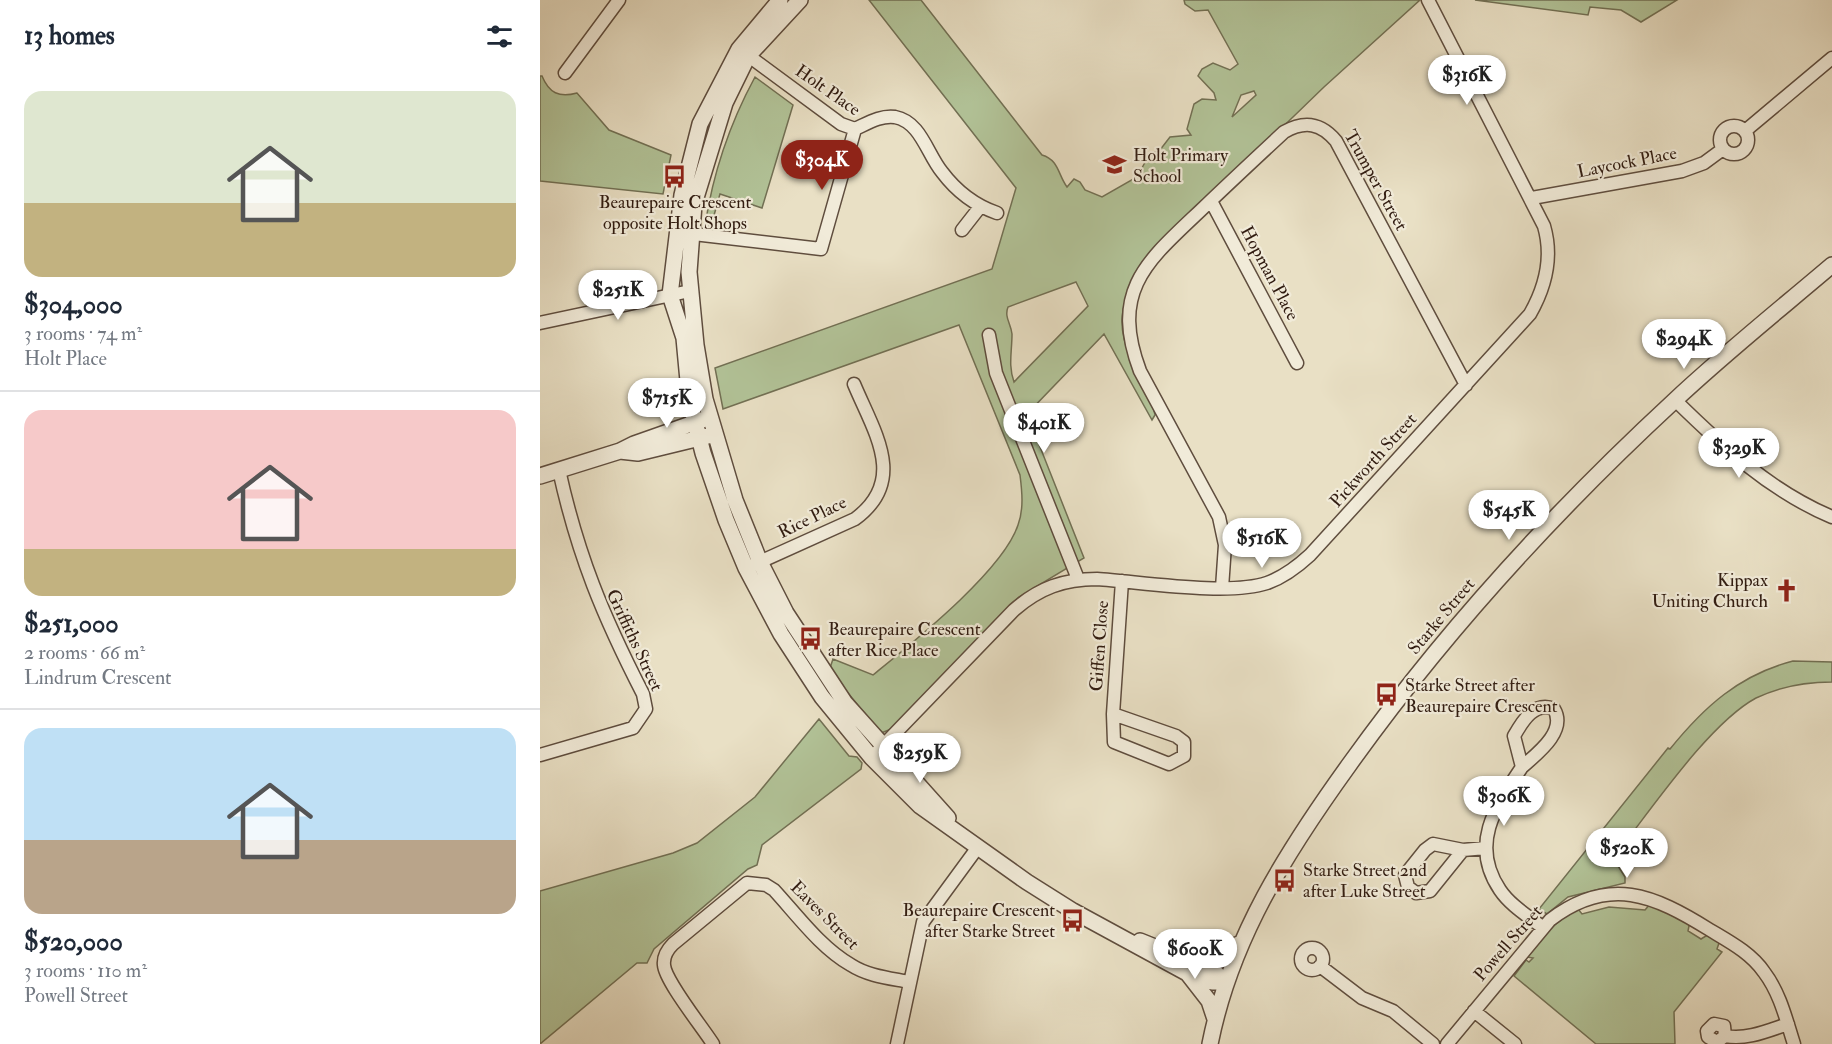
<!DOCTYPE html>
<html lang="en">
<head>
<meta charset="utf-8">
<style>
  :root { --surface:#fff; --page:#f6f6f7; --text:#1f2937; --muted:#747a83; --line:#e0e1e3; --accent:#8f2418 }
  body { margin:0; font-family:"IM FELL Double Pica",serif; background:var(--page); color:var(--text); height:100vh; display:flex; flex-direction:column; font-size:22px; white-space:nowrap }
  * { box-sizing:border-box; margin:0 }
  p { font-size:20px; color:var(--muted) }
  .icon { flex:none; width:33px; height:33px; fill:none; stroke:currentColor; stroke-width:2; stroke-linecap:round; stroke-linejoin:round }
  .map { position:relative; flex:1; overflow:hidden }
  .sheet { display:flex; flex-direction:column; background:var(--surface); width:540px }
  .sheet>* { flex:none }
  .price { position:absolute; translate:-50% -51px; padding:0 14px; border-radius:21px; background:#fff; color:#222; font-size:20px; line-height:39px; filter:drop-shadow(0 2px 3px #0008) }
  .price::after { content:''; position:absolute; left:50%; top:36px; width:18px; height:14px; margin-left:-9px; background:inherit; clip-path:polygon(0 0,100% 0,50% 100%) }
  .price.selected { background:var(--accent); color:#fff }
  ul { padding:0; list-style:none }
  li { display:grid; align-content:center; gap:12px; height:318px; padding:0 24px }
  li+li { border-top:2px solid var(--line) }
  li span { display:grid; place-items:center; height:186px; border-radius:18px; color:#555 }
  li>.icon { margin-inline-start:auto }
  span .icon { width:108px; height:108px; fill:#fffc; stroke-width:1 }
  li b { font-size:26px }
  h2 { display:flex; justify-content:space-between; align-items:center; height:72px; padding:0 24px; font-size:26px }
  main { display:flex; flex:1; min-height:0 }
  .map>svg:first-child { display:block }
  .green { fill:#b2c398; stroke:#727054; stroke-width:1.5; fill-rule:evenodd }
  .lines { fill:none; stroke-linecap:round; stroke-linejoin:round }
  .minor-casing { stroke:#5f4d3e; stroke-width:15 }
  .tertiary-casing { stroke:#5f4d3e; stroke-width:18 }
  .minor { stroke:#f1ebd9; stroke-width:12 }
  .tertiary { stroke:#f1ebd9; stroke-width:15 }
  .labels { text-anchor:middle; stroke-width:4.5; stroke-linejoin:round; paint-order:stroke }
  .street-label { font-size:18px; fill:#311c11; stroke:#f1ebd9 }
  .poi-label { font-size:18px; fill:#311c11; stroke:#f1ebd9; text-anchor:start }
</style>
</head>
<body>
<main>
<section class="sheet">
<h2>13 homes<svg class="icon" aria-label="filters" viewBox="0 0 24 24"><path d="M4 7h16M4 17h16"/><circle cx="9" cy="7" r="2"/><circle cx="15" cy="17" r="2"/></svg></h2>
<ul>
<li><span style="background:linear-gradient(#dfe7d0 60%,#c2b280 0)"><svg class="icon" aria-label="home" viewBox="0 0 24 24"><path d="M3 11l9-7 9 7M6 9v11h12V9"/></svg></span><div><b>$304,000</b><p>3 rooms · 74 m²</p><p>Holt Place</p></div></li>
<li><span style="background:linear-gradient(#f6c9c9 75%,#c2b280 0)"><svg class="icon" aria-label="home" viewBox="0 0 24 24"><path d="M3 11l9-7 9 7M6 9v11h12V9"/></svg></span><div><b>$251,000</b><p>2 rooms · 66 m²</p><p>Lindrum Crescent</p></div></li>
<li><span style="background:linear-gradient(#bfe0f5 60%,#b9a48a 0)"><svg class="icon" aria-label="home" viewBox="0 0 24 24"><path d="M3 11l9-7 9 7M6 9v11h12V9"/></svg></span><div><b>$520,000</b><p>3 rooms · 110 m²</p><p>Powell Street</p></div></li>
</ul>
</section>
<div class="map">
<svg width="1292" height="1044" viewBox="0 0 1292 1044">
  <rect width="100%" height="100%" fill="#e9e0c5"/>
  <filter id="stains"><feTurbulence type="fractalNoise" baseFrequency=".00333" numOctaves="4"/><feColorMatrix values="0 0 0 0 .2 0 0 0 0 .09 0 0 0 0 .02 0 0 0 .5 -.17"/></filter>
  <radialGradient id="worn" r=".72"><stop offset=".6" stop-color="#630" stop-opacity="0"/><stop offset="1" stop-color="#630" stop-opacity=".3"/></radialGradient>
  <!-- green -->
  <path class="green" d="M329 0H381L502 155C519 160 518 175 527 187L534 179 540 182 545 190 562 197 597 177 609 155 620 150 630 137 651 135 647 129 654 104 662 99 676 100 674 93 658 76 662 69 673 63 690 70 698 64 668 10 655 11 645 4 644 0H880L784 87 601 264C580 309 574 322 595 369 603 385 612 397 615 415L612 420 564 334 487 414 544 558 479 597 354 728 341 733 298 681 290 668 293 659 333 675C372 643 463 571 478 525 484 509 482 491 480 475L419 325 183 409 175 368 452 269 476 188ZM714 91 716 95 692 117 701 95ZM536 282 548 306 474 382C468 365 472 352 472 334 471 324 464 317 468 307Z
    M935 0H1137L1101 22 1081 10 1050 7 1048 15Z
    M0 76H2C9 93 19 98 37 93L69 130 131 155 123 194 0 181Z
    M215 77 253 105 222 208 180 194 171 226H165C173 172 189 125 215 77Z
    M1253 661 1292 662V682C1266 682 1239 687 1216 698 1168 724 1109 813 1073 858L1085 877V883L1028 897 1007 914 999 909 1128 748 1130 749C1164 707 1199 675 1253 661Z
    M279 719 309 756 317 757 322 763 321 769 222 845 217 865 208 869 114 949 107 963H97L0 1044V891L133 853 157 843 215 797Z
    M1111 903 1150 921 1148 931 1161 939 1169 934 1180 940 1177 949 1182 952 1134 1012 1135 1044H1056L974 976 986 960 989 962 993 958 987 957C1000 937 1017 920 1038 909L1042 914 1069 907 1105 910Z"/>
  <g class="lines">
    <defs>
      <path id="minor" d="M25 73 79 0
        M1180 140a14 14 0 1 1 28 0a14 14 0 1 1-28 0Z
        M315 129C328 123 341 115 355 117 381 122 387 154 402 172 417 192 434 205 457 213
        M1205 131 1292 58
        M992 198 1142 171 1164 163 1183 149
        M671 201 757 363
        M422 230 440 207
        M145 233 281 249 315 129 301 124 202 51
        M0 323 150 291
        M449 335 456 373 538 579
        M1135 400C1182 446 1230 491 1292 517
        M213 565 315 519C368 480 334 432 314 384
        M682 588 685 545 679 517 600 371C570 291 606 262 660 211 688 184 716 158 744 132 765 120 781 123 796 141L926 385
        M573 714 574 742 629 764 644 756V742L636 736 573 714 582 581
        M337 752 474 610C499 588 524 579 557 579 602 582 688 596 727 583 744 577 757 567 770 555L990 314C1006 286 1013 257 1004 226L888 0
        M0 755 93 728 106 709 103 694C63 616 38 556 19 470
        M982 767C998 753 1027 731 1014 709 995 701 983 720 974 736L982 767C956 806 929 844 960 890 970 905 988 916 1002 927
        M923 850 890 891 876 893 868 887 865 875 885 850 893 844 923 850 946 848
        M761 959a11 11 0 1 1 22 0a11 11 0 1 1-22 0Z
        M780 966 822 998 853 1011 893 1044
        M934 1011 975 1044
        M1185 1036 1184 1026 1174 1024 1167 1031 1168 1037 1177 1042 1185 1036C1207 1040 1227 1031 1248 1024
        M173 1044C163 1028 125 981 124 965 123 956 127 950 133 944L207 883 226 885 234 890C257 915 281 948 311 965 328 976 349 978 369 982
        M357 1044 383 922 438 847
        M907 1044 1010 920C1069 875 1114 895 1170 930 1190 942 1211 953 1224 972 1240 993 1246 1019 1254 1044"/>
      <path id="tertiary" d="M240 0 199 49 160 124 142 195 130 295 144 338 150 402 163 453 186 520 206 568 241 634 282 697 332 758 380 806 487 882 533 911 647 973 672 982H686
        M260 0 208 56 185 103 154 204 149 272 156 345 165 399 195 500 220 562 246 613 305 703 408 818
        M80 451 98 453 168 436
        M0 476 80 451 94 444 165 419
        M600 941 672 970 686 982
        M645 955 678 953 699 944
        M648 974 669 1001 675 1019
        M670 1044C691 938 747 851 809 765 904 632 1014 512 1134 401 1184 354 1239 310 1292 265"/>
    </defs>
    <!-- minor casing -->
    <use href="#minor" class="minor-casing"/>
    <!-- tertiary casing -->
    <use href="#tertiary" class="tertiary-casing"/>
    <!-- minor -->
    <use href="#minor" class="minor"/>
    <!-- tertiary -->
    <use href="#tertiary" class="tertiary"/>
  </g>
  <!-- icons -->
  <defs>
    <symbol id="school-bare" viewBox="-9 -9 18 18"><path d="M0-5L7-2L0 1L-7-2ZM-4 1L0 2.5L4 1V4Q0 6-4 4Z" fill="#8f2418" stroke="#f1ebd9" stroke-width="2.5" paint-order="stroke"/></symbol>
    <symbol id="bus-bare" viewBox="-9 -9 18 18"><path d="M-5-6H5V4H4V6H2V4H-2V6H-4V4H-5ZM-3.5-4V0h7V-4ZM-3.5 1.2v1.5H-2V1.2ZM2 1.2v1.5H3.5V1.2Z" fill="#8f2418" stroke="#f1ebd9" stroke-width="2.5" paint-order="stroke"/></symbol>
    <symbol id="church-bare" viewBox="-9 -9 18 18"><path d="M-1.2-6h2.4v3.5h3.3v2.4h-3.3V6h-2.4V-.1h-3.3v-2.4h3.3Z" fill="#8f2418" stroke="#f1ebd9" stroke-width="2.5" paint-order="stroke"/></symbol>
  </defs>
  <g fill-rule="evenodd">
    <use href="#school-bare" x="558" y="148" width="33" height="33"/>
    <use href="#bus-bare" x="118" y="160" width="33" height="33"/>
    <use href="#church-bare" x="1230" y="574" width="33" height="33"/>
    <use href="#bus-bare" x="254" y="622" width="33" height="33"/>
    <use href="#bus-bare" x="830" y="678" width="33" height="33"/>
    <use href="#bus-bare" x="728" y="864" width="33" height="33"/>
    <use href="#bus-bare" x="516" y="904" width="33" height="33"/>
  </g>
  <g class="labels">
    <!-- street labels -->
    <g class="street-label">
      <text transform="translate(288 90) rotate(35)" y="6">Holt Place</text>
      <text transform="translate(1087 162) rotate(-11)" y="6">Laycock Place</text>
      <text transform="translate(836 180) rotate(61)" y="6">Trumper Street</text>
      <text transform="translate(730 273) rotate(62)" y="6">Hopman Place</text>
      <text transform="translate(833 460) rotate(-48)" y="6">Pickworth Street</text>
      <text transform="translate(272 517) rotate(-26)" y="6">Rice Place</text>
      <text transform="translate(901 616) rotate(-50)" y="6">Starke Street</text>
      <text transform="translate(95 640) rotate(65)" y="6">Griffiths Street</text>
      <text transform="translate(559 646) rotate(-86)" y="6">Giffen Close</text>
      <text transform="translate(285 915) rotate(45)" y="6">Eaves Street</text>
      <text transform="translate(968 943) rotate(-49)" y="6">Powell Street</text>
    </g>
    <!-- poi labels -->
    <g class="poi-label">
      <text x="593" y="161">Holt Primary<tspan x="593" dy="21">School</tspan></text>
      <text x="135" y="208" text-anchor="middle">Beaurepaire Crescent<tspan x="135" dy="21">opposite Holt Shops</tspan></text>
      <text x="1228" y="586" text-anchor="end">Kippax<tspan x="1228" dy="21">Uniting Church</tspan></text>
      <text x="288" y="635">Beaurepaire Crescent<tspan x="288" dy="21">after Rice Place</tspan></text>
      <text x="865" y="691">Starke Street after<tspan x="865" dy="21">Beaurepaire Crescent</tspan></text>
      <text x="763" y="876">Starke Street 2nd<tspan x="763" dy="21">after Luke Street</tspan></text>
      <text x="515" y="916" text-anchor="end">Beaurepaire Crescent<tspan x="515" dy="21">after Starke Street</tspan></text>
    </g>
  </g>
  <rect width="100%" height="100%" filter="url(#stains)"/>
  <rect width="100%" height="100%" fill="url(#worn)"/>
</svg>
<b class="price" style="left:927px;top:106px">$316K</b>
<b class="price selected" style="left:282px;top:191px">$304K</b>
<b class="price" style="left:78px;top:321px">$251K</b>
<b class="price" style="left:1144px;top:370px">$294K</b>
<b class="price" style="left:127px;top:429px">$715K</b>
<b class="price" style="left:504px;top:454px">$401K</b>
<b class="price" style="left:1199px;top:479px">$329K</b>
<b class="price" style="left:969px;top:541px">$545K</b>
<b class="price" style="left:722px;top:569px">$516K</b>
<b class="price" style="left:380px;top:784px">$259K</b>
<b class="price" style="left:964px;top:827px">$306K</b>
<b class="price" style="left:1087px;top:879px">$520K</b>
<b class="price" style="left:655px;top:980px">$600K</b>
</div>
</main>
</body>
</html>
